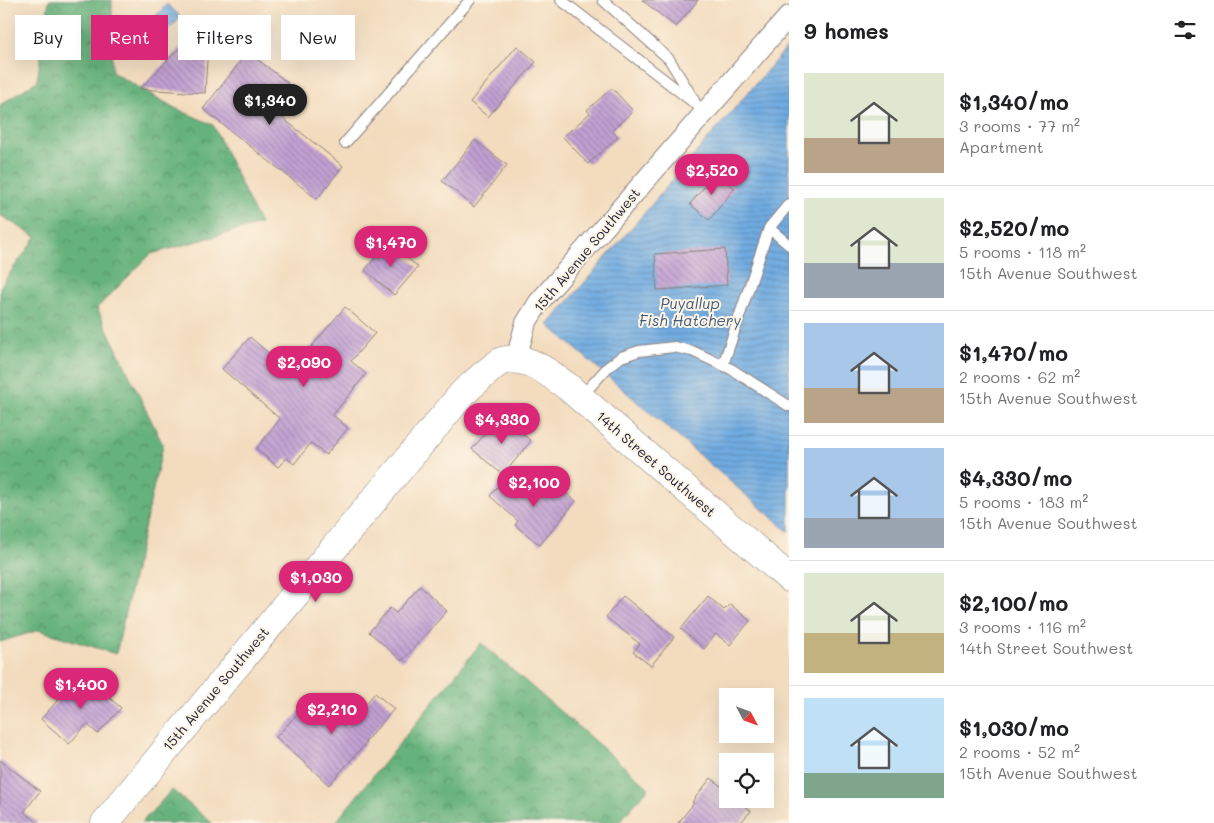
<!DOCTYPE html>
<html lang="en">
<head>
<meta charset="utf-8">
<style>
  :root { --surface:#fff; --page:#f6f6f6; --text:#202124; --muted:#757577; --line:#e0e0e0; --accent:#db2777 }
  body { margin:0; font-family:Mali,sans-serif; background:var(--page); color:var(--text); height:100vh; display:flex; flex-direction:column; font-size:19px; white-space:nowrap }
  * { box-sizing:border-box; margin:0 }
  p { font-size:16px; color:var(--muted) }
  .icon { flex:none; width:28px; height:28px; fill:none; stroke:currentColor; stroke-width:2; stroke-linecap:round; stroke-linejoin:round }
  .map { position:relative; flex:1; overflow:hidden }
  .drawer { display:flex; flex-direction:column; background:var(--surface); width:425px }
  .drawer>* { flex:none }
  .guide { position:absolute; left:15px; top:15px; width:475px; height:45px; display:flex; gap:10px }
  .needle { width:32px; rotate:131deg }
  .tools { position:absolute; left:719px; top:688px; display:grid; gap:10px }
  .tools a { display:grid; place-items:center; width:55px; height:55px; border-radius:0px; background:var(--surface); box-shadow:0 5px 20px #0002; font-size:25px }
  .price { position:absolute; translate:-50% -42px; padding:0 11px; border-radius:18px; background:var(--accent); color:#fff; font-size:16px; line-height:32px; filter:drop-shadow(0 1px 2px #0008) }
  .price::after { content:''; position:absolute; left:50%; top:30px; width:15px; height:11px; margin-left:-8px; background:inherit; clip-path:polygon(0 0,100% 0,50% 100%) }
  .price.selected { background:#222; color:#fff }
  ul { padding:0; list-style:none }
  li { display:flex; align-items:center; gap:15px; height:125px; padding:0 15px }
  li+li { border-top:1px solid var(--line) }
  li span { display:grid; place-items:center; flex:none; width:140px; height:100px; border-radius:0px; color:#555 }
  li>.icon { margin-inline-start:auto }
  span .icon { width:60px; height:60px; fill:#fffc; stroke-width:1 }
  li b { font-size:21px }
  h2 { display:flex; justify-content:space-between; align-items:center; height:60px; padding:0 15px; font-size:21px }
  .pill { padding:0 18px; border-radius:0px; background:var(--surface); box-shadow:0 5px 20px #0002; font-size:18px; line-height:45px }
  .pill.selected { background:var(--accent); color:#fff }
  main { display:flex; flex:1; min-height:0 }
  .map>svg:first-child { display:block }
  .forest { fill:url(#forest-crowns); stroke:#446a5c }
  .water { fill:url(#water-rules); stroke:#49668e }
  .building { fill:url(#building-back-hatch) }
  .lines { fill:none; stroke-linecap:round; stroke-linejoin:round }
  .lane-casing { stroke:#8a7f7c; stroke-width:12 }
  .street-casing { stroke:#8a7f7c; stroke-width:22 }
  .secondary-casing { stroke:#8a7f7c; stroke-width:29 }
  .lane { stroke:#fff; stroke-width:10 }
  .street { stroke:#fff; stroke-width:20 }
  .secondary { stroke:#fff; stroke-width:28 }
  .labels { text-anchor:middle; stroke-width:4; stroke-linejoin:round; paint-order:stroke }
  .street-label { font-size:14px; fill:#22223b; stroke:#fcf5e5 }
  .water-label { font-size:15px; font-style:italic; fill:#41597d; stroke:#fcf5e5 }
</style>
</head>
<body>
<main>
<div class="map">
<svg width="789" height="823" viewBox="0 0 789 823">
  <defs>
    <pattern id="forest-crowns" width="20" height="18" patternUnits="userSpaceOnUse" patternTransform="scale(1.25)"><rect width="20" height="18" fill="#66b27c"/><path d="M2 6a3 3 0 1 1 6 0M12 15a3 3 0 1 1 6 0" fill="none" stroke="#549067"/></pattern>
    <pattern id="water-rules" width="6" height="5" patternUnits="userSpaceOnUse" patternTransform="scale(1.25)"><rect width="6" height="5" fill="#70abe1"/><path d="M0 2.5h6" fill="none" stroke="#5c8bb8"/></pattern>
    <pattern id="building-back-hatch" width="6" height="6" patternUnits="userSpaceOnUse" patternTransform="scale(1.25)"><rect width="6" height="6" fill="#c2a0d3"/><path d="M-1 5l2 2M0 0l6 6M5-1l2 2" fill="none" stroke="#9d82ac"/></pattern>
  </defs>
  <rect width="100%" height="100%" fill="#fcf5e5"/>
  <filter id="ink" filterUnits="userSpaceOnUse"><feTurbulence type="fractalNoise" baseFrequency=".02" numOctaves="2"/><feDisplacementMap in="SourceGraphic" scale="10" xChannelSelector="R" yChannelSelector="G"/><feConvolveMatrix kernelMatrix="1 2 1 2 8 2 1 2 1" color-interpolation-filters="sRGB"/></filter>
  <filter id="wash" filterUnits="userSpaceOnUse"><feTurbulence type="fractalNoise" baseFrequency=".0096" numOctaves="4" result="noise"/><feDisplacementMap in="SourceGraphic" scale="20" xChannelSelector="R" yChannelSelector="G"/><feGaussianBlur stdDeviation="1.12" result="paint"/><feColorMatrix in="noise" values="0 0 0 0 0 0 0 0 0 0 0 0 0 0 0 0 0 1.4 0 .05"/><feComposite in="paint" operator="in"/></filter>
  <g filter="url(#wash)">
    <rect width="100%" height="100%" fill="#f3dcbe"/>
    <!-- forest -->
    <path class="forest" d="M49 0H112V72L175 108 213 125 260 224 151 254 97 308 163 445 116 654 39 630 0 642V287L36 237 0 215V105L37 81Z
      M481 643 649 788 618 823H335Z
      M172 790 212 823H141Z"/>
    <!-- water -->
    <path class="water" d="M167 4 181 17 148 52 134 39Z
      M789 45V532L548 325Z"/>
    <g id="blocks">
      <!-- building -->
      <path class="building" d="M642 0H698L676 27Z
        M185 25 209 26 205 93 140 89 184 43Z
        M517 46 536 62 488 117 470 102Z
        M248 52 288 83 269 107 343 166 317 199 203 109Z
        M612 88 633 111 612 130 618 137 588 164 563 137 590 113 587 110Z
        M475 140 507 165 474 207 442 181Z
        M716 173 735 188 709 220 690 204Z
        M388 242 418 267 394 295 365 270Z
        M725 249 727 285 657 290 655 254Z
        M345 307 375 333 351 361 366 374 333 415 348 428 326 455 311 443 294 464 287 458 278 467 256 449 280 419 222 369 250 337 290 372Z
        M501 416 531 441 503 475 472 449Z
        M507 475 535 500 551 481 576 501 540 545 515 525 518 521 490 496Z
        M420 586 447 611 402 661 369 632 390 608 396 613Z
        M623 596 674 637 651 666 633 652 640 644 606 617Z
        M708 596 724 610 730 604 750 621 730 645 716 634 704 649 681 629Z
        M82 673 121 708 98 734 87 724 69 744 41 719Z
        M375 693 394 709 365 742 366 743 329 785 276 737 314 696 347 726Z
        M0 760 40 791 24 812 38 823H0Z
        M711 778 728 792V799H736L751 811 740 823H678L694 803 692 802Z"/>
    </g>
  </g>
  <g filter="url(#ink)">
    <use href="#blocks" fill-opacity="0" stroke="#8a7f7c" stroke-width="1"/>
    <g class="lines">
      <defs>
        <path id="lane" d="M561 0 706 112
          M603 0 669 59 694 100
          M345 143 470 0
          M789 204 769 228 789 245
          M723 365 769 228
          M581 397 607 368 621 357 639 351 674 347 692 351 731 369 789 406"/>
        <path id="street" d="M518 360 520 344 526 323 539 302 789 16"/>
        <path id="secondary" d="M105 823 463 393C470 387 496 363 502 361 527 354 549 373 568 387L789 578"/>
      </defs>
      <!-- lane casing -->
      <use href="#lane" class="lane-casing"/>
      <!-- street casing -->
      <use href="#street" class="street-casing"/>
      <!-- secondary casing -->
      <use href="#secondary" class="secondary-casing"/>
      <!-- lane -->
      <use href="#lane" class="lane"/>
      <!-- street -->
      <use href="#street" class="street"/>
      <!-- secondary -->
      <use href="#secondary" class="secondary"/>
    </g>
  </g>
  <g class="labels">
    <!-- street labels -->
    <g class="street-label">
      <text transform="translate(587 250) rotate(-50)" y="5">15th Avenue Southwest</text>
      <text transform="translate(656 464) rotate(41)" y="5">14th Street Southwest</text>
      <text transform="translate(216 689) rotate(-50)" y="5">15th Avenue Southwest</text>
    </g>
    <!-- water labels -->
    <g class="water-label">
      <text x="690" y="309">Puyallup<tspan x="690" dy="17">Fish Hatchery</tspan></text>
    </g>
  </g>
</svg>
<div class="tools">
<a><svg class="needle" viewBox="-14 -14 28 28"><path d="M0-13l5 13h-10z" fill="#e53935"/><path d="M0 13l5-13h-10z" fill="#757577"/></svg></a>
<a><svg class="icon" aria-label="locate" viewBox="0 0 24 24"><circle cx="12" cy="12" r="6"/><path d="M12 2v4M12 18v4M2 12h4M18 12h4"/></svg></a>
</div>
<b class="price selected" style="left:270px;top:126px">$1,340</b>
<b class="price" style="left:712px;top:196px">$2,520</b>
<b class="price" style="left:391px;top:268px">$1,470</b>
<b class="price" style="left:304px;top:388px">$2,090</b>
<b class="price" style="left:502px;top:445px">$4,330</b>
<b class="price" style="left:534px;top:508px">$2,100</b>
<b class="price" style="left:316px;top:603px">$1,030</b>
<b class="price" style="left:81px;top:710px">$1,400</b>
<b class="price" style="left:332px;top:735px">$2,210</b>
<div class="guide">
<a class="pill">Buy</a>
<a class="pill selected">Rent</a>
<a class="pill">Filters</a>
<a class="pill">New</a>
</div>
</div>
<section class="drawer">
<h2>9 homes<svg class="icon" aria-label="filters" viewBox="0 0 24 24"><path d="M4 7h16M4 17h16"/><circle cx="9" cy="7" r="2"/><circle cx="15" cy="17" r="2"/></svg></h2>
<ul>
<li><span style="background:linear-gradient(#dfe7d0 65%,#b9a48a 0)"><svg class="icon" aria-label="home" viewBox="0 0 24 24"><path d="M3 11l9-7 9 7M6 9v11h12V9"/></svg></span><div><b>$1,340/mo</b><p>3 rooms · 77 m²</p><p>Apartment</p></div></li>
<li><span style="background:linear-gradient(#dfe7d0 65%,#9aa5b1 0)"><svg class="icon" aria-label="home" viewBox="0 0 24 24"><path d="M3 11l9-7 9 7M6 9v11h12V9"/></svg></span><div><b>$2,520/mo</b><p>5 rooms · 118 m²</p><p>15th Avenue Southwest</p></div></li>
<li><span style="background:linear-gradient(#a9c7e8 65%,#b9a48a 0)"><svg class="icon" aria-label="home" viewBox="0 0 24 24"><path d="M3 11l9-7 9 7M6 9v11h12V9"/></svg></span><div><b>$1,470/mo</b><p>2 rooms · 62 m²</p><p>15th Avenue Southwest</p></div></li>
<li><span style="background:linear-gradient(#a9c7e8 70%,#9aa5b1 0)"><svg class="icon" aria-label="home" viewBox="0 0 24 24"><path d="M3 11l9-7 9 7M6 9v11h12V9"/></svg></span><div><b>$4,330/mo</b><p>5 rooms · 183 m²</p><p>15th Avenue Southwest</p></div></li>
<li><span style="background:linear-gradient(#dfe7d0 60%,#c2b280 0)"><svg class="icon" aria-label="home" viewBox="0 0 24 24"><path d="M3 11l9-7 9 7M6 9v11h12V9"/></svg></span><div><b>$2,100/mo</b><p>3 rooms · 116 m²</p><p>14th Street Southwest</p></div></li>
<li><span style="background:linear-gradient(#bfe0f5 75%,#7fa58c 0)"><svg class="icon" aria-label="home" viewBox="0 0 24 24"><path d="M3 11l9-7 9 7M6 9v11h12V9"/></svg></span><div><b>$1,030/mo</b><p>2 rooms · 52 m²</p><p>15th Avenue Southwest</p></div></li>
</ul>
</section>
</main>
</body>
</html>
